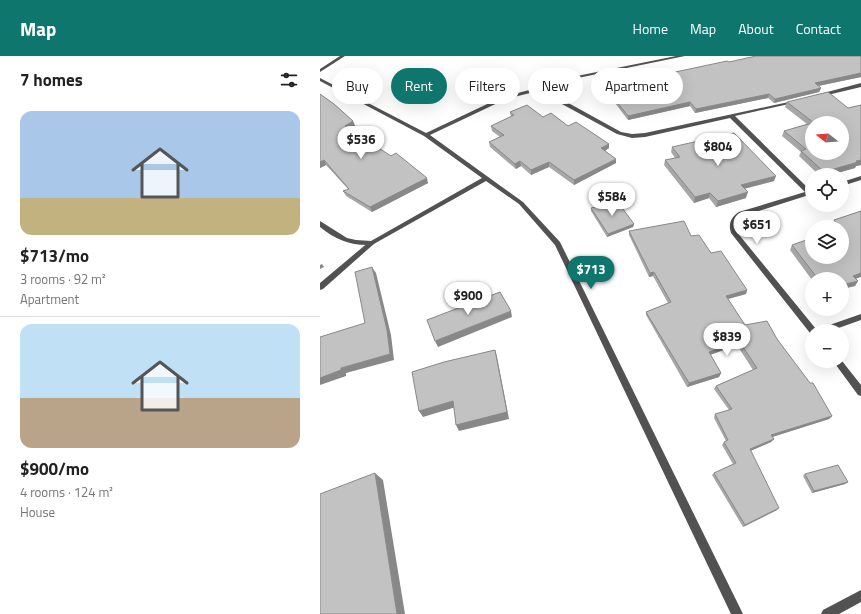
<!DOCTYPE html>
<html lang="en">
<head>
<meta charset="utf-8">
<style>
  :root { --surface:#fff; --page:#f2f2f2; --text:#222; --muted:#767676; --line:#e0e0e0; --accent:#0f766e }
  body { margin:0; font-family:"Titillium Web",sans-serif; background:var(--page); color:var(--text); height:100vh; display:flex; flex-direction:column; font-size:15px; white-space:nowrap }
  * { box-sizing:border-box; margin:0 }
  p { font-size:13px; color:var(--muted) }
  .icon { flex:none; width:22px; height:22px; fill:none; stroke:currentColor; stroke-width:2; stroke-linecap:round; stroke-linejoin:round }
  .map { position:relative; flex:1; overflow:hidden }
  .details { display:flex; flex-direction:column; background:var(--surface); width:320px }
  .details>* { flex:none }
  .guide { position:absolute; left:12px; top:12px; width:380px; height:36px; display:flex; gap:8px }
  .needle { width:26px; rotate:287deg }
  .controls { position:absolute; left:485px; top:60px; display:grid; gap:8px }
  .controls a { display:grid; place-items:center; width:44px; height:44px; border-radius:50%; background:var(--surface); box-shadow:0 4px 16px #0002; font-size:20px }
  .price { position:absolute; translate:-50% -34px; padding:0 9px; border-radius:14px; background:#fff; color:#222; font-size:13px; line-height:26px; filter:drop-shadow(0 1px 2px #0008) }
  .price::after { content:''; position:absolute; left:50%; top:24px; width:12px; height:9px; margin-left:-6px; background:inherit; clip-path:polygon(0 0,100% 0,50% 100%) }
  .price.on { background:var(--accent); color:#fff }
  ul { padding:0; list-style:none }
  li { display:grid; align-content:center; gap:8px; height:212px; padding:0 20px }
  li+li { border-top:1px solid var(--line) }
  li span { display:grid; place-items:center; height:124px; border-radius:12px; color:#555 }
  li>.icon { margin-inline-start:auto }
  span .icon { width:72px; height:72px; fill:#fffc; stroke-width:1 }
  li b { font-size:17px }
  h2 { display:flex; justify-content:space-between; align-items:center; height:48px; padding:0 20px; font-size:17px }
  .chip { padding:0 14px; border-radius:18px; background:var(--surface); box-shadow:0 4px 16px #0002; font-size:14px; line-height:36px }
  .chip.on { background:var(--accent); color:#fff }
  header { display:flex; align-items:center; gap:24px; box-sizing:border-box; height:56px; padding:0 20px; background:var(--accent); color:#fff }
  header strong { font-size:19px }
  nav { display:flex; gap:22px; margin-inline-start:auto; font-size:14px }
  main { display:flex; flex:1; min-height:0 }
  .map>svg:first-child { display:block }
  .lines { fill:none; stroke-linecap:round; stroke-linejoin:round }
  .lane { fill:#525252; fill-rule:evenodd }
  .street { fill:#525252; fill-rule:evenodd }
  .wall { fill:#a7a7a7 }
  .shaded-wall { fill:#888 }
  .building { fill:#c2c2c2; stroke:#888 }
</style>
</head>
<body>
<header>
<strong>Map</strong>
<nav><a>Home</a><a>Map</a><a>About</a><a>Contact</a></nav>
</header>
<main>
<section class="details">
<h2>7 homes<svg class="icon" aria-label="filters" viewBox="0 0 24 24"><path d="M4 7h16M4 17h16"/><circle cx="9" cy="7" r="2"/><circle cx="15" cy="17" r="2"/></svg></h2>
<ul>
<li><span style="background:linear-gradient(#a9c7e8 70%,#c2b280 0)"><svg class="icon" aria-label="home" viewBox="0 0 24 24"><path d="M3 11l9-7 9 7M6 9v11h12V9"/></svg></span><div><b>$713/mo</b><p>3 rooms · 92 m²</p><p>Apartment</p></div></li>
<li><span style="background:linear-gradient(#bfe0f5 60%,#b9a48a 0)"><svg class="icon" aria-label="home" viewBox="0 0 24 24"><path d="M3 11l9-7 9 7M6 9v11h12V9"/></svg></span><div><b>$900/mo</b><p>4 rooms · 124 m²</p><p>House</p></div></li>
</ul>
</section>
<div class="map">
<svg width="541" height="558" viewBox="0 0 541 558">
  <rect width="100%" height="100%" fill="#fff"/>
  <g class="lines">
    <!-- lane -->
    <path class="lane" d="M50 185H54L55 187 3 233 0 234V227Z"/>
    <!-- street -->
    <path class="street" d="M20 0H25L0 16V13Z
      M356 0H365L248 24 223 33 301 76 312 78 325 77 478 44V46L415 60 490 134H492V138L423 160 417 164 416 175 496 273 497 275H492V278L490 277 411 177C408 168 411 161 419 156L485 136 410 62 325 81 312 82 297 78 218 35 186 43 110 79 203 146 240 186 423 558H411L235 189 199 148 166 125 52 189C31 190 16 184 0 171V165L27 182 36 184 51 185 162 122 104 80 0 25V22L106 77 182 41 217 32 247 22Z
      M541 27V31L499 41 496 39Z
      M541 120V124L522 130V126Z
      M541 258V264L510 275H497L498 273Z
      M513 305H522L541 329V340L538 339Z
      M541 534V546L519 558H501L503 554Z"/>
  </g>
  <!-- wall -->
  <path class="wall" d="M541 0V21L498 30 501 32 499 36 454 47 448 42 375 57 370 50 308 64 285 34V31L409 6Z
    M0 38 33 65 35 70 30 73 108 127 52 156 26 140 23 135 28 133 6 109 0 112Z
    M467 46 528 52 541 49V109L536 110 535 112 510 119H499L479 100 481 96 462 80 464 75 487 68 465 51Z
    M190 56 223 61 248 70 289 88V92L285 95 296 103V107L254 129 229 111 211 119 201 110 196 113 170 91 169 86 180 81 172 75 171 70 191 61Z
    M352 91 454 125 424 133 426 142 396 151 389 142 374 147 344 109 345 104 355 102 351 96Z
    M271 152 314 168 313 171 287 181 271 155Z
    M541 155 536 223 538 225 535 230 522 233V223H492V224L470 194 472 189 522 201V171H512L511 170 514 164Z
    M309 175 371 180 391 197 427 234 426 238 408 243 425 269 457 283 512 360 509 363 452 381 454 383 451 386 430 395 457 454 423 471 392 419 394 417 413 408 402 389 404 386 406 385 394 362 395 358 409 354 394 333 396 330 433 314 417 289 390 299 401 317 399 321 367 331 326 259V256L348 247 333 220 329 221 309 179Z
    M485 418 528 426 525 428 492 437 483 420Z"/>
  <!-- shaded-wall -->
  <path class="shaded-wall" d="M541 17V21L493 31 495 27Z
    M501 32 499 36 454 47 455 43Z
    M449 38 448 42 375 57 376 53Z
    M370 46V50L308 64V60Z
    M33 65 35 70 27 74 25 70Z
    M289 88V92L281 97V92Z
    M296 103V107L254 129V124Z
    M4 104 6 109 0 112V106Z
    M541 104V109L536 110 535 112 510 119H503L504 116Z
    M200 105 201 110 196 113 195 108Z
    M229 106V111L211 119V114Z
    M456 120 454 125 419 134 421 129Z
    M107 122 108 127 52 156 50 151Z
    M428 136 426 142 396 151 398 145Z
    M390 137 389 142 374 147 375 141Z
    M314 168 313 171 287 181 288 178Z
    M2 208 4 211 0 213V209Z
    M52 211 56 217 71 279 74 304 26 317V320L0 329V322L21 312 70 298Z
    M334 216 333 220 329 221 330 217Z
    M541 217V221L530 225 533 220Z
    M538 225 535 230 522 233V229Z
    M427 234 426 238 404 244 406 240Z
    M191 255 192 261 118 291 115 285Z
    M419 285 417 289 387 300 389 296Z
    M175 294 177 301 189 363 139 375 136 369Z
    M401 317 399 321 367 331 369 327Z
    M133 345 136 351 103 361 99 355Z
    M512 360 509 363 449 382 451 379Z
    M454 383 451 386 428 396 430 393Z
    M55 417 63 424 85 558H77Z
    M528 426 525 428 492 437 494 435Z
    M459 452 457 454 423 471 425 469Z"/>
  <!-- building -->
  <path class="building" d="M436 0H541V17L495 27 501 32 455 43 449 38 376 53 370 46 308 60 285 31 407 5 409 6Z
    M508 36 528 52 541 49V104L536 105 538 106 504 116 481 95 486 93 464 75 492 67V97H522V67H492H494L467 46Z
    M0 38 14 48 33 65 25 70 71 100 76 97 107 122 50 151 23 135 29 133 4 104 0 106Z
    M207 49 223 61 231 57 248 70 256 66 289 88 281 92 296 103 254 124 229 106 211 114 200 105 195 108 169 86 184 79 171 70 194 59 190 56Z
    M414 77 456 120 421 129 428 136 398 145 390 137 375 141 345 104 360 101 352 91Z
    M297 145 314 168 288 178 271 152Z
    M541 155V217L533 220 538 225 522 229V223H498L472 189 492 182V201H522V171H521L514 164Z
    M364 165 371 180 379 179 391 197 401 195 427 234 406 240 425 269 447 265 457 283 490 327H493L512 360 451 379 454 383 430 393 459 452 425 469 394 417 416 407 404 386 408 384 395 358 412 353 396 330 437 312 419 285 389 296 401 317 369 327 326 256 351 246 334 216 330 217 309 175Z
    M52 211 67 274 70 298 21 312V314L0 322V281L45 267 35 216Z
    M180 236 191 255 115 285 107 264Z
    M175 294 187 356 136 369 133 345 99 355 92 316 124 306Z
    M518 409 528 426 494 435 485 418Z
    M55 417 77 558H0V438Z"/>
</svg>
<div class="controls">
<a><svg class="needle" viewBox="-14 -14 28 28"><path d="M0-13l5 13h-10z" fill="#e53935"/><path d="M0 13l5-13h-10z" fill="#767676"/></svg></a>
<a><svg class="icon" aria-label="locate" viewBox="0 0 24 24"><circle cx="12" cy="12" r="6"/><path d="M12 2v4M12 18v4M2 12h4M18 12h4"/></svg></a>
<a><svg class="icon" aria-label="layers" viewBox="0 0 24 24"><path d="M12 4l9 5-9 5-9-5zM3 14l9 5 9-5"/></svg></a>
<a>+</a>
<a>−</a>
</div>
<b class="price" style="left:41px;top:104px">$536</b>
<b class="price" style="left:398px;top:111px">$804</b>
<b class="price" style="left:292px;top:161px">$584</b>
<b class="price" style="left:437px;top:189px">$651</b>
<b class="price on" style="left:271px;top:234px">$713</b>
<b class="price" style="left:148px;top:260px">$900</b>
<b class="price" style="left:407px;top:301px">$839</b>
<div class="guide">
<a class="chip">Buy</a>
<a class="chip on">Rent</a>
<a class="chip">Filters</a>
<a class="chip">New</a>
<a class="chip">Apartment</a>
</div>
</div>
</main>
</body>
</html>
